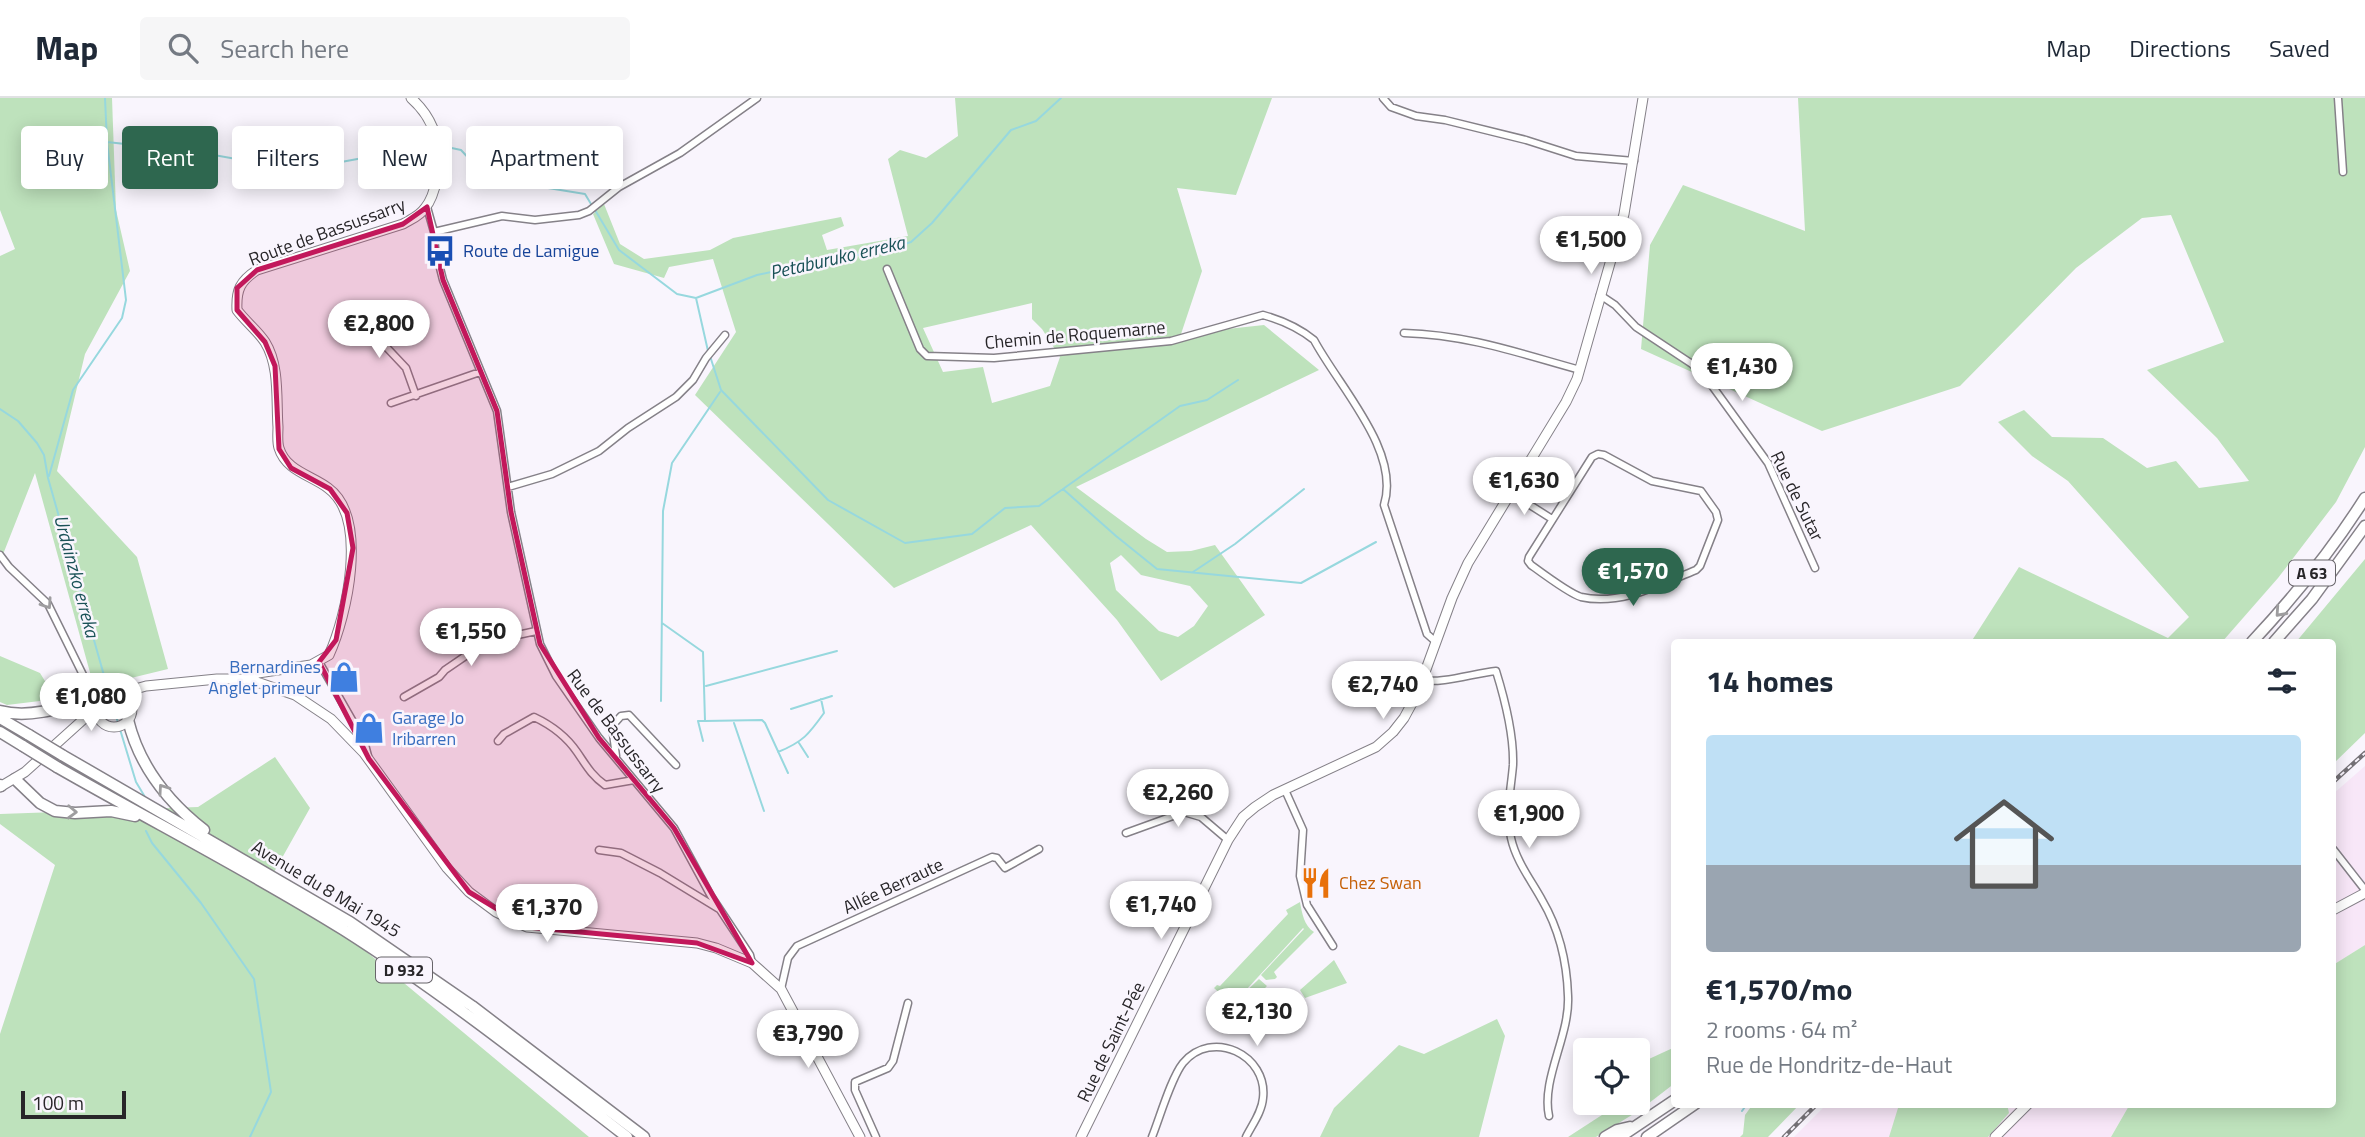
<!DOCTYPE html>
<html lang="en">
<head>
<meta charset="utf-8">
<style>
  :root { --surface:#fff; --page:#f6f6f7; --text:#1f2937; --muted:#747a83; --line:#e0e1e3; --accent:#2e674f }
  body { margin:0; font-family:"Titillium Web",sans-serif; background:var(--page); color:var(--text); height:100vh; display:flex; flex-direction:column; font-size:26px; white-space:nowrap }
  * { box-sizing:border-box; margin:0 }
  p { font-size:23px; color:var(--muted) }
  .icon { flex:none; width:38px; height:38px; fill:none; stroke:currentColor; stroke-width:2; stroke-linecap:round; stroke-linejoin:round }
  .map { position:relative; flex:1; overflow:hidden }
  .details { position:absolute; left:1671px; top:541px; width:665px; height:469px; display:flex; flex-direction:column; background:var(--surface); border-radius:7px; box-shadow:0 4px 18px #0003 }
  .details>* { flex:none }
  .hud { position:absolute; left:21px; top:28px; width:665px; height:63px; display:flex; gap:14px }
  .fabs { position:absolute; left:1573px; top:940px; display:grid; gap:14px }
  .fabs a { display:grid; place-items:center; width:77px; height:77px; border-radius:7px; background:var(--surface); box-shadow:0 4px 18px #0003; font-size:35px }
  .scale { position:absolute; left:21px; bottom:18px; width:105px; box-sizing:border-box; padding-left:7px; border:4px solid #282629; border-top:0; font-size:19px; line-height:24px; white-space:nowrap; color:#282629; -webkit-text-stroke:5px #f9f5fd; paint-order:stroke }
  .price { position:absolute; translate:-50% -60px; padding:0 16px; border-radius:24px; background:#fff; color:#222; font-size:23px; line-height:46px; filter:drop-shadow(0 2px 4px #0008) }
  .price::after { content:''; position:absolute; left:50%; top:42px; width:21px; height:16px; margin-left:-10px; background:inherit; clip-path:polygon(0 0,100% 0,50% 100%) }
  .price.active { background:var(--accent); color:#fff }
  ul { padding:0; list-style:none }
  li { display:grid; align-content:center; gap:14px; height:371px; padding:0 35px }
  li+li { border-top:2px solid var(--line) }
  li span { display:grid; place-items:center; height:217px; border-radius:7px; color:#555 }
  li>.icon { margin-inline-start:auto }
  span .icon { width:126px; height:126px; fill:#fffc; stroke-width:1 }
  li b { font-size:30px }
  h2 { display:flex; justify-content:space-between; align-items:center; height:84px; padding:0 35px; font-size:30px }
  .chip { padding:0 24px; border-radius:7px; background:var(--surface); box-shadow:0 4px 18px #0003; font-size:24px; line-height:63px }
  .chip.active { background:var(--accent); color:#fff }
  header { display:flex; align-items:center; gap:42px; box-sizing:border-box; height:98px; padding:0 35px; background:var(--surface); border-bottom:2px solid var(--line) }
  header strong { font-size:33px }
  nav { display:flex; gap:38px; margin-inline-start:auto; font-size:24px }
  .search { width:490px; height:63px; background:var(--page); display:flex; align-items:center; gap:18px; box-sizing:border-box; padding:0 24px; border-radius:7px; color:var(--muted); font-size:26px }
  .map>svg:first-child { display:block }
  .industrial { fill:#f8e7f8 }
  .green { fill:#bee2bc; fill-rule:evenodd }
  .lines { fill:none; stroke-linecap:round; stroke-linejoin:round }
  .stream { stroke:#97d8de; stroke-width:2 }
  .street-casing { stroke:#858188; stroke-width:9 }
  .secondary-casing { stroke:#858188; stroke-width:11 }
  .highway-casing { stroke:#858188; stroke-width:13 }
  .street { stroke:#fff; stroke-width:6 }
  .secondary { stroke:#fff; stroke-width:9 }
  .highway { stroke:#fff; stroke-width:10 }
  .rail-casing { stroke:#747176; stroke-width:4.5 }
  .rail { stroke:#f9f5fd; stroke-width:2; stroke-dasharray:5; stroke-linecap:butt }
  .highway-bridge-casing { stroke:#858188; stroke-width:13; stroke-linecap:butt }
  .highway-bridge { stroke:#fff; stroke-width:10 }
  .oneway { stroke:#9e9d9f }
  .marked { fill:#c2185b; fill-opacity:0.2; stroke:#c2185b; stroke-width:5; stroke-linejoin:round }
  .labels { text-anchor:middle; stroke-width:5; stroke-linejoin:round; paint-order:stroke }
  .shield { fill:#f9f5fd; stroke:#676469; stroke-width:2 }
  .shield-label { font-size:16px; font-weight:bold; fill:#282629 }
  .street-label { font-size:18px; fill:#282629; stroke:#f9f5fd }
  .transit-label { font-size:18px; fill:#164399; stroke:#f9f5fd; text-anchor:start }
  .shop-label { font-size:18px; fill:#366cbe; stroke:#f9f5fd; text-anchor:end }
  .food-label { font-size:18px; fill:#c56008; stroke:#f9f5fd; text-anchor:start }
  .water-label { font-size:19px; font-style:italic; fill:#1a5257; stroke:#f9f5fd }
</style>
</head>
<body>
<header>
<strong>Map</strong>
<div class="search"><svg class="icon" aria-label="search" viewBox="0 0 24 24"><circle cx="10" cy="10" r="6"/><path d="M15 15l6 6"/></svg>Search here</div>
<nav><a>Map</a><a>Directions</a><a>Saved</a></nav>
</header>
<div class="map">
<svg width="2365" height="1039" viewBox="0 0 2365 1039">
  <rect width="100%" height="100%" fill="#f9f5fd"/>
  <!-- industrial -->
  <path class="industrial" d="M2365 668V847L2333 867V696Z
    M1827 1006H2130L2111 1039H1794Z"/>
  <!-- green -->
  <path class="green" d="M0 0H112L116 112 130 173 85 256 57 373 137 459 168 571 94 589 35 375 0 464V158L15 151 0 112Z
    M955 0H1272L1236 97 1177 90 1202 173 1181 236 1264 227 1319 272 1076 389 1146 441 1167 454 1191 453 1215 447 1265 517 1161 583 1117 522 1031 427 894 490 695 297 736 234 713 161 669 169 664 180 614 166 593 116 604 106 620 146 644 161 710 152 733 140 841 119 844 128 822 137 827 152 908 138 888 61 900 52 926 60 958 38ZM1032 205V221L1042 231 1060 259 1050 288 992 305 983 269 943 274 923 230ZM1121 457 1141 477 1190 488 1208 508 1194 528 1178 539 1159 533 1116 492 1110 465Z
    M1798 0H2365V349L2336 404 2278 480 2222 544H1971L2019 469 2168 540 2189 519 2068 383 2032 358 1998 324 2024 312 2052 339 2103 340 2147 370 2176 363 2199 390 2249 383 2217 340 2147 272 2224 244 2171 117 2142 120 2076 170 1960 288 1822 333 1641 251 1650 147 1683 87 1805 133Z
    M2365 461V635L2333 666V544H2296Z
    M0 558 40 575 56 601 7 607 0 604Z
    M275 659 310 710 273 776 589 1039H0V936L55 767 0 726V716L198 709Z
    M1300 804C1302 815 1304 828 1314 834L1274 874 1277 879 1275 881 1266 882 1261 877 1304 831 1303 830 1235 904 1259 881 1267 888 1252 903H1248L1244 911 1238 912 1214 890 1217 887 1220 888 1288 816 1286 812Z
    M2365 847V1039H2111L2130 1006H2333V867Z
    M1334 862 1347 885 1305 900 1300 892Z
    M1497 921 1505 938 1479 1039H1320L1334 1010 1399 947 1424 956Z
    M1675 949V985L1640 1012 1596 1039H1568L1605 1015 1607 1005 1638 1004V966Z
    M1753 1006H1800L1768 1039H1740L1743 1036 1745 1017Z
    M1901 1006H2007L2009 1015 1988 1039H1889L1898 1010Z"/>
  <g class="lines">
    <!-- stream -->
    <path class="stream" d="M107 44 197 54 298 72 433 47
      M447 49 461 52 487 80 585 96 591 106
      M595 112 619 152 677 196 696 200 757 177 831 161 883 153 911 144 932 125 1011 32 1036 23 1061 0
      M696 200 708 253
      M710 258 721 292 828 402 905 445 972 436 1005 410 1039 408 1063 391 1116 438 1157 471 1301 485 1376 444
      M0 311 18 323 37 345 44 357 48 380 109 595 136 684 145 699
      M49 378 73 292 122 220 126 202 107 44 105 0
      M1063 391 1180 308 1207 302 1238 282
      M1193 474 1235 446 1304 391
      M662 525 703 554 705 623 762 622 765 625 788 675
      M706 588 837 553
      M661 603 663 413 672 365 720 294
      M791 611 832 598
      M734 625 764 713
      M703 643 698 623H704
      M799 645 808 659
      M778 654C803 644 809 636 824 615L821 601
      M146 733 152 745 201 805 254 881 271 994 250 1039
      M1742 1013 1747 1006"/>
    <defs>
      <path id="street" d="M1383 0 1391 9 1416 18 1445 22 1526 42 1576 58 1634 63
        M2338 0 2343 74
        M427 109 434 134 435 150 443 182 497 313 511 414 540 546 556 578 599 640 674 730 711 798 750 857 752 865
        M434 134 502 118 535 122 579 117 589 113 619 89 680 55 757 0
        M887 171 920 251 927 258 994 260 1171 243 1263 217C1281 222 1299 230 1314 242 1339 289 1401 353 1384 407L1427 536 1436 544
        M1600 197 1615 207 1636 229 1692 266 1705 278 1768 365 1815 470
        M357 218 406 270 416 298
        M1404 235C1469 237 1518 255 1580 272
        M391 305 480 274
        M1598 356 1604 357 1652 383 1701 393 1716 414 1718 422 1700 468 1696 472C1661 486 1621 508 1581 499 1570 496 1542 475 1531 467L1528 463 1529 459 1592 359Z
        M508 389 552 376 599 353 628 330 676 299 693 282 706 260 725 237
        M1511 395 1552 421
        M0 457 9 469 48 506 88 587 89 601
        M319 564 364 643 368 658
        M1422 582C1441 586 1475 575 1496 573 1505 602 1514 636 1513 667 1511 692 1505 715 1511 740 1516 763 1531 782 1542 802 1559 831 1567 865 1568 898 1570 938 1541 981 1549 1018
        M404 599 439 579 445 572 486 544 536 533
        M498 643 504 636 534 619C551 627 566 638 577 654 586 667 591 677 605 687L634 682
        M616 658 612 628 621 618 629 617 676 667
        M1285 692 1303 732 1300 778 1307 807 1333 848
        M1126 735 1184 714 1201 719 1228 742
        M2333 751 2365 792
        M599 752 621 755 660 775 719 811
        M781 891 788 860 797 848 992 759 997 760 1005 770 1039 751
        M876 1039 855 992V984L888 970 893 963 908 905
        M1152 1039C1160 1019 1171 980 1183 965 1212 930 1268 957 1263 1000 1262 1014 1252 1027 1246 1039"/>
      <path id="secondary" d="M248 581 258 575 311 567 329 557C347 518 369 420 328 390 311 377 286 373 279 350 277 344 278 335 278 329 276 302 280 268 265 244 258 233 245 223 237 212 236 192 240 183 257 172L403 126C411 121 420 118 425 110 432 102 435 90 437 80 442 49 436 22 411 0
        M96 611a18 18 0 1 1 36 0a18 18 0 1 1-36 0Z
        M121 595 146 588 217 581H248L295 597 331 621 364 655 447 770 469 794 496 814 527 829 697 845 716 850 752 865 781 891 860 1039
        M0 689 25 674 96 610
        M2333 812 2365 795
        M1081 1039 1228 742 1243 719 1255 709 1273 697 1376 649 1393 634 1404 620 1417 596 1452 500 1468 465 1566 304 1577 281 1624 116 1643 0
        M1995 1039 2028 1006"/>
      <path id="highway" d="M2252 544C2294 499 2332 452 2365 400
        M2274 544 2312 501 2365 428
        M0 613C34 622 71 606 103 597
        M0 620 29 637
        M128 622C139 667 168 704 204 732
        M0 634 23 648
        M62 657 350 824 472 908 644 1039
        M57 669C153 724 251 774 344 832 443 895 535 968 627 1039
        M15 681 40 705 55 713 75 715 111 713 135 718
        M0 687 1 688
        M1605 1039 1617 1032 1630 1029
        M1620 1039 1675 1002
        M1647 1039 1695 1006"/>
    </defs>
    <!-- street casing -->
    <use href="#street" class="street-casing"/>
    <!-- secondary casing -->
    <use href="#secondary" class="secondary-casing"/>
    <!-- highway casing -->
    <use href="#highway" class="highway-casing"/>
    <!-- street -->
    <use href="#street" class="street"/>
    <!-- secondary -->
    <use href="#secondary" class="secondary"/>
    <!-- highway -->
    <use href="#highway" class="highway"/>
    <defs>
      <path id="rail" d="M2333 684 2365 655
        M1784 1039 1817 1006"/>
    </defs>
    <!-- rail casing -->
    <use href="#rail" class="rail-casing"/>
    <!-- rail -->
    <use href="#rail" class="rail"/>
    <defs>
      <path id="highway-bridge" d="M29 637 62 657
        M23 648 57 669"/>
    </defs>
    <!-- highway-bridge casing -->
    <use href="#highway-bridge" class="highway-bridge-casing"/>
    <!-- highway-bridge -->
    <use href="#highway-bridge" class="highway-bridge"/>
  </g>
  <!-- one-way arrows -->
  <defs><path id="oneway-chevron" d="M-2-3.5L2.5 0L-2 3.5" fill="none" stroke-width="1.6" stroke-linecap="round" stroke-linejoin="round" transform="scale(1.75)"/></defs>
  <g class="oneway">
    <use href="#oneway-chevron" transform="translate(47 506) rotate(56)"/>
    <use href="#oneway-chevron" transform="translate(2280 514) rotate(132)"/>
    <use href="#oneway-chevron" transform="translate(163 691) rotate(-125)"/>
    <use href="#oneway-chevron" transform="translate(72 714) rotate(2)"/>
  </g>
  <!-- marked area -->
  <path class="marked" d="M427 109 443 182 497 313 511 414 540 546 599 640 674 730 752 865 697 845 527 829 469 794 369 661 319 564 336 542 353 450 347 415 330 391 291 370 279 351 275 268 265 244 237 212V190L257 172 403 126Z"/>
  <!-- icons -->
  <defs>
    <symbol id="bus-bare" viewBox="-9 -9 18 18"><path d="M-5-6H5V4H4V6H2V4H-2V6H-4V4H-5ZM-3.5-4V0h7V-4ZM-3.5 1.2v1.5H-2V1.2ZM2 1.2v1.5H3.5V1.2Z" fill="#1a4fb4" stroke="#f9f5fd" stroke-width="2.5" paint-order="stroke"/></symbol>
    <symbol id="shop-bare" viewBox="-9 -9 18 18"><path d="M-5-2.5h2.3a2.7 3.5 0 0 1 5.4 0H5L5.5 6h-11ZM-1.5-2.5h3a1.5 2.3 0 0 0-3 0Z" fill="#3f7fe0" stroke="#f9f5fd" stroke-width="2.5" paint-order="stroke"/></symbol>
    <symbol id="restaurant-bare" viewBox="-9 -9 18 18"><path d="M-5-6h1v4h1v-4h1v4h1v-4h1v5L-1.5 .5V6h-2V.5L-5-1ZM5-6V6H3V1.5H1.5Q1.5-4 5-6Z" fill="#e8710a" stroke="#f9f5fd" stroke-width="2.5" paint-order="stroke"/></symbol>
  </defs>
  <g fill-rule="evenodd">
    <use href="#bus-bare" x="418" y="131" width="44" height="44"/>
    <use href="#shop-bare" x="322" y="557" width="44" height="44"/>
    <use href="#shop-bare" x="347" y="608" width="44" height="44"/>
    <use href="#restaurant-bare" x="1294" y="763" width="44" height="44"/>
  </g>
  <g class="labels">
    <!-- shield labels -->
    <g class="shield">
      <rect x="2289" y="462.5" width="46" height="25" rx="5"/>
      <rect x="376" y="859.5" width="56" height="25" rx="5"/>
    </g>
    <g class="shield-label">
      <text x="2312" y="481">A 63</text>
      <text x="404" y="878">D 932</text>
    </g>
    <!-- street labels -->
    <g class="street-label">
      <text transform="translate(327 134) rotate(-20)" y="6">Route de Bassussarry</text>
      <text transform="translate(1075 237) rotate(-5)" y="6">Chemin de Roquemarne</text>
      <text transform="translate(1797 398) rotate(64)" y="6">Rue de Sutar</text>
      <text transform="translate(616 633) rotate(53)" y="6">Rue de Bassussarry</text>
      <text transform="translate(893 788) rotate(-25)" y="6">Allée Berraute</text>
      <text transform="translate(326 791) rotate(31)" y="6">Avenue du 8 Mai 1945</text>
      <text transform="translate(1111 944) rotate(-64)" y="6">Rue de Saint-Pée</text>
    </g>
    <!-- transit labels -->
    <g class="transit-label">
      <text x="463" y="159">Route de Lamigue</text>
    </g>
    <!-- shop labels -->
    <g class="shop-label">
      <text x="321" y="575">Bernardines<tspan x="321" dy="21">Anglet primeur</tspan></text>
      <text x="392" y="626" text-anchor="start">Garage Jo<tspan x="392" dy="21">Iribarren</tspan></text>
    </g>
    <!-- food labels -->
    <g class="food-label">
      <text x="1339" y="791">Chez Swan</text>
    </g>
    <!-- water labels -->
    <g class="water-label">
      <text transform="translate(837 159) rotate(-13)" y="7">Petaburuko erreka</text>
      <text transform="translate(77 478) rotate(75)" y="7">Urdainzko erreka</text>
    </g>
  </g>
</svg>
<div class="fabs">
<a><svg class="icon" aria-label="locate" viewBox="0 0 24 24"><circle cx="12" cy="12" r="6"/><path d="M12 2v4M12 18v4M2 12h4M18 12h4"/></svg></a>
</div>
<div class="scale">100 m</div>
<b class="price" style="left:1591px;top:178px">€1,500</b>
<b class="price" style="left:379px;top:262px">€2,800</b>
<b class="price" style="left:1742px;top:305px">€1,430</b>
<b class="price" style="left:1524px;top:419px">€1,630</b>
<b class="price active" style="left:1633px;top:510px">€1,570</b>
<b class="price" style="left:471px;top:570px">€1,550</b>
<b class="price" style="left:1383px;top:623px">€2,740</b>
<b class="price" style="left:91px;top:635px">€1,080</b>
<b class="price" style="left:1178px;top:731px">€2,260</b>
<b class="price" style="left:1529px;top:752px">€1,900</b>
<b class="price" style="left:1161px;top:843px">€1,740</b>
<b class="price" style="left:547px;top:846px">€1,370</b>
<b class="price" style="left:1257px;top:950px">€2,130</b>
<b class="price" style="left:808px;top:972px">€3,790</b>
<div class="hud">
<a class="chip">Buy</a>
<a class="chip active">Rent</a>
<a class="chip">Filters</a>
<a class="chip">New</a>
<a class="chip">Apartment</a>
</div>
<section class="details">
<h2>14 homes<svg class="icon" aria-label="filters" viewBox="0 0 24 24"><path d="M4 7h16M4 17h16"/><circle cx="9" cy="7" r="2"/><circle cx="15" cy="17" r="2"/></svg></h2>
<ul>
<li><span style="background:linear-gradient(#bfe0f5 60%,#9aa5b1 0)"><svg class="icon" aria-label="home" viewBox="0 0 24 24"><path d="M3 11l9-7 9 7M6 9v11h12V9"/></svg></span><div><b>€1,570/mo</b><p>2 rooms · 64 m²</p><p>Rue de Hondritz-de-Haut</p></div></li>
</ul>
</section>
</div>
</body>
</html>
